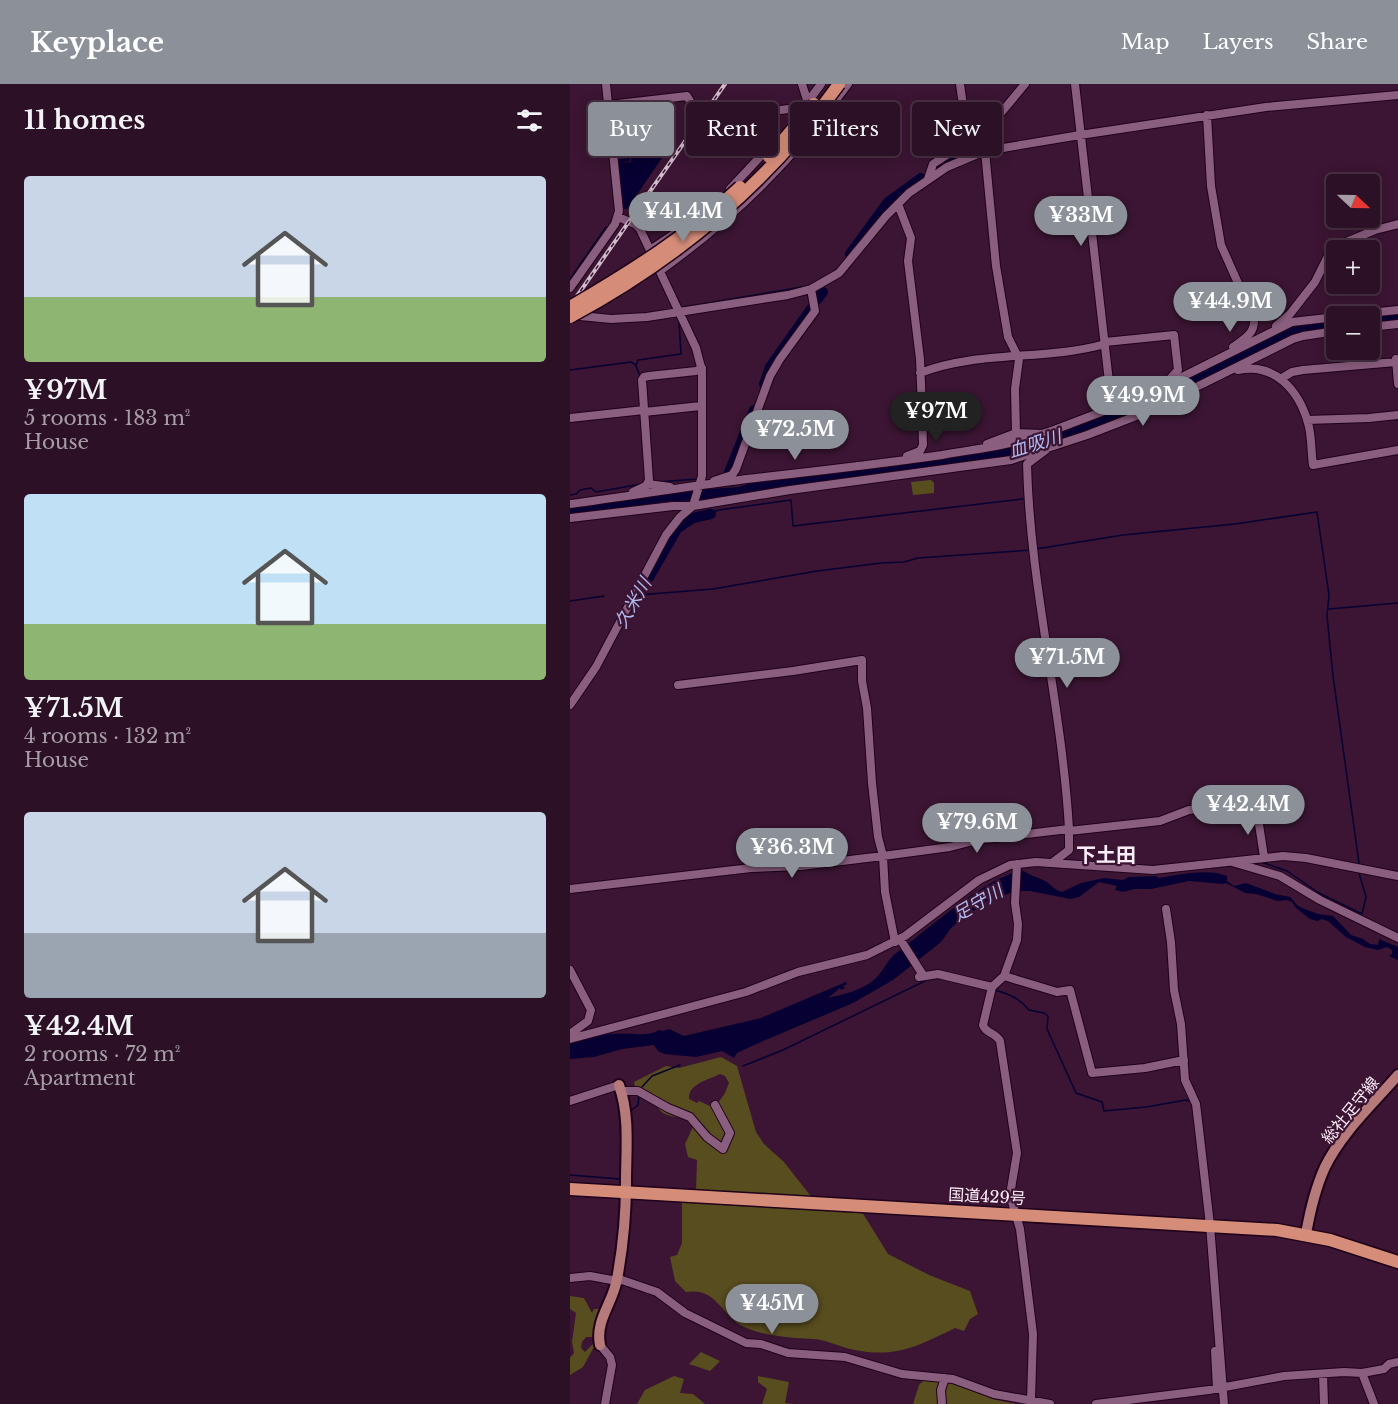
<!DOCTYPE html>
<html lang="en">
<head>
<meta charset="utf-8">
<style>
  :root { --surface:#2c1026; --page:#381e32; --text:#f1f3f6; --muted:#a69da7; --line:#483043; --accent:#8c9099 }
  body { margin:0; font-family:"Libre Baskerville","Noto Sans JP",serif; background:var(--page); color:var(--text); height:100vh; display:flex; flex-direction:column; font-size:22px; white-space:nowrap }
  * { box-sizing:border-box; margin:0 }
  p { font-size:20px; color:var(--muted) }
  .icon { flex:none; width:33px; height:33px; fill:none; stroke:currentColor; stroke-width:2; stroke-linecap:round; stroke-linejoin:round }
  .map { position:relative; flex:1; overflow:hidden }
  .sheet { display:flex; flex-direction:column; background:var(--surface); width:570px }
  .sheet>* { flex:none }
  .banner { position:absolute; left:18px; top:18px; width:570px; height:54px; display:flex; gap:12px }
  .needle { width:39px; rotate:112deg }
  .buttons { position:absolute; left:756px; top:90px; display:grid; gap:12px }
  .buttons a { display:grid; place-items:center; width:54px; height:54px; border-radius:6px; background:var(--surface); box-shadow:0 3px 15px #0003,0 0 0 2px var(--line); font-size:30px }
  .price { position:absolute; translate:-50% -51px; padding:0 14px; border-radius:21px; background:var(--accent); color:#fff; font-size:20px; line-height:39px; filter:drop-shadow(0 2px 3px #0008) }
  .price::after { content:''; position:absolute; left:50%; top:36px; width:18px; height:14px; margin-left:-9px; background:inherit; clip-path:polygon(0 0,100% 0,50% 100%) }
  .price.current { background:#222; color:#fff }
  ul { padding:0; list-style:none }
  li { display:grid; align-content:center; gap:12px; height:318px; padding:0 24px }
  li span { display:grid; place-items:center; height:186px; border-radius:6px; color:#555 }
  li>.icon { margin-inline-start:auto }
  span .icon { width:108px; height:108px; fill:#fffc; stroke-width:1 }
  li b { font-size:26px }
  h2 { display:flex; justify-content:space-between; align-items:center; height:72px; padding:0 24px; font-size:26px }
  .pill { padding:0 21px; border-radius:6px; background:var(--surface); box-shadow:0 3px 15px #0003,0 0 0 2px var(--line); font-size:21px; line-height:54px }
  .pill.current { background:var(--accent); color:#fff }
  header { display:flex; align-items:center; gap:36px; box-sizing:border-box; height:84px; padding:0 30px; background:var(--accent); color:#fff }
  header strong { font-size:28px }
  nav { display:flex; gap:33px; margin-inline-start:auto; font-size:21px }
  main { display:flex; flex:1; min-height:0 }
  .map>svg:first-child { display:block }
  .green { fill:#584d1e; fill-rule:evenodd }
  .water { fill:#070032 }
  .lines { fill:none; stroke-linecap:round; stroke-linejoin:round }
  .stream { stroke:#070032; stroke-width:1.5 }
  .river { stroke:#070032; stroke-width:10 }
  .minor-casing { stroke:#20001a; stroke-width:10 }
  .major-casing { stroke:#20001a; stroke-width:14 }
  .highway-casing { stroke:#20001a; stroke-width:15 }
  .minor { stroke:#8a5e7f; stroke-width:8 }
  .major { stroke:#b77a7b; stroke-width:10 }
  .highway { stroke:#d58d79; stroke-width:12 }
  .rail-casing { stroke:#d1bccb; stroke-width:4 }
  .rail { stroke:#3b1533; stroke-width:1.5; stroke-dasharray:4.5; stroke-linecap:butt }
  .highway-bridge-casing { stroke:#20001a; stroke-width:15; stroke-linecap:butt }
  .highway-bridge { stroke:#d58d79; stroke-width:12 }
  .labels { text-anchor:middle; stroke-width:4.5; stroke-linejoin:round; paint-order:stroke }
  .street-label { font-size:16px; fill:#feeef9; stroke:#3b1533 }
  .water-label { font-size:18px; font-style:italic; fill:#b1bbf0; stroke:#3b1533 }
  .quarter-label { font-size:20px; font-weight:bold; fill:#feeef9; stroke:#3b1533 }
</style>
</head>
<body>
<header>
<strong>Keyplace</strong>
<nav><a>Map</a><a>Layers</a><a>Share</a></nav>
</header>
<main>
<section class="sheet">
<h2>11 homes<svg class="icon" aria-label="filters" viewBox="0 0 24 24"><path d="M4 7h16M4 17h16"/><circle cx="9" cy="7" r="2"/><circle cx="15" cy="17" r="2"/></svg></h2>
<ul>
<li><span style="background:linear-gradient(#c9d6e8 65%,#8fb573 0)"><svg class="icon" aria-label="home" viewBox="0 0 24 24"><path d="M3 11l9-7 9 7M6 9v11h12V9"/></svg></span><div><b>¥97M</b><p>5 rooms · 183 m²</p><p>House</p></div></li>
<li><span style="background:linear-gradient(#bfe0f5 70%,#8fb573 0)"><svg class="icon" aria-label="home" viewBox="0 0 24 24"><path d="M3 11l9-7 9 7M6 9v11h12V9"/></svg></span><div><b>¥71.5M</b><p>4 rooms · 132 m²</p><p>House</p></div></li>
<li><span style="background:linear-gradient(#c9d6e8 65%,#9aa5b1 0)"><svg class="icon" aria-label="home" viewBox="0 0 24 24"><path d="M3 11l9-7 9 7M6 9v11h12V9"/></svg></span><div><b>¥42.4M</b><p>2 rooms · 72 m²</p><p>Apartment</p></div></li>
</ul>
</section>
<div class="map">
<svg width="828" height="1320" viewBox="0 0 828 1320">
  <rect width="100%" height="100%" fill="#3b1533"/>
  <!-- green -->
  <path class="green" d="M361 396 364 399V409L343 411 341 398Z
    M151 973 167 982 186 1048 194 1060 214 1078 243 1115 126 1107 127 1076 118 1073 115 1060 123 1043C114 1031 104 1035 93 1029 86 1024 84 1016 78 1010 74 1007 69 1005 65 1003L64 998 96 982 109 984ZM150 990 155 992 159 999 155 1009 148 1019 142 1023 129 1017 127 1019 119 1015C118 1000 138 996 150 990Z
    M112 1117 292 1128 318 1170 359 1191 400 1207 408 1230 400 1235 394 1247 385 1244C346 1263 324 1275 280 1265 268 1262 256 1256 244 1255 222 1254 192 1252 172 1242 151 1230 146 1203 116 1208L105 1197 100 1173 107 1171 112 1159Z
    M0 1212 14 1214 22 1229 24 1225H30L26 1240 25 1253H16L12 1258 11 1264 15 1268 23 1260 25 1261 13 1283 0 1291V1274L4 1269 2 1258 6 1229 0 1225Z
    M131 1268 150 1277 140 1287 119 1280Z
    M104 1292 114 1295 110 1309 123 1310 135 1320H67L75 1306Z
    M188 1292 219 1298 215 1319 224 1320H192L197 1305 188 1298Z
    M354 1296 382 1299 404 1306 422 1315 446 1320H343L349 1301Z"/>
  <!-- water -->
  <path class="water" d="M94 71 57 125H54L48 75 60 74V77L51 79 61 78V74Z
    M452 786C459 791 467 793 475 797 482 801 484 806 492 808L511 799 534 794 553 796 559 793 586 792 588 794C610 791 636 784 657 792V797L664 802 676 799 705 810 720 813 728 822 737 826 748 830 763 832 781 851 793 855 800 860 808 861 809 855 828 863V876L819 872 822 870V866L817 863 808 866 795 863 776 853 758 837 752 835 747 837 740 835 726 824 722 818 717 816 708 817 686 810 675 809 656 799 653 800 619 797 581 805H564L553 808 545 806 547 802 529 798 509 813 500 815 460 807H448L420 815 382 843 371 858 323 896 283 919 184 961 167 969 164 974 152 967 126 973 94 970 88 967 84 961 52 965 24 973 0 975V961L31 953 35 954 37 959C43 958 45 955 50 952 62 946 72 955 89 946L93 947 99 945 114 952 191 934 276 898 277 900 272 903H276L271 906 270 904 258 914C275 910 295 906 308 892 314 885 318 876 325 870 334 862 345 855 354 847 385 823 415 797 452 786Z"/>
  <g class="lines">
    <!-- stream -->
    <path class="stream" d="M0 195 36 143
      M114 223 232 203
      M0 286 61 278 66 281
      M70 292 66 282 68 276 111 270 109 238
      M87 398 128 395
      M0 411 6 410 10 406 21 404 26 408 72 400
      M133 431 149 426 221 416 223 442 453 415
      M466 465 553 451 665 440 747 428 759 511 757 532 763 592 789 779
      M68 511 143 505 247 487 311 479 334 478 348 474 462 466
      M0 517 34 512
      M759 525 828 519
      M0 625H1
      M502 751 518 749
      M688 760 689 771
      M691 778 717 787 749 809 792 830 796 813 789 789
      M425 906C439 910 449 914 459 926L474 929 478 932 477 945 506 1009 532 1018 534 1027 576 1023 616 1016 622 1018
      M173 982 213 966 359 895
      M72 1003 82 992 110 981
      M59 1028 68 1021 69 1010
      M0 1091 50 1095"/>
    <!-- river -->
    <path class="river" d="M369 82 415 50
      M280 170 318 118 351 94
      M247 216 253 208
      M800 235 828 232
      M194 300 200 283 241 225
      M159 388 184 326
      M0 428 93 413 169 408 189 402 350 382 444 368 486 355 564 324 713 250 745 241 766 239
      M62 523 107 445 123 434 141 430
      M0 966C18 957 42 953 62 955"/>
    <defs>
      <path id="minor" d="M232 0 238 19
        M505 0 542 324
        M39 21 117 12 126 27 138 32 169 24 203 27 234 23
        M234 23 251 0
        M637 31 641 102 651 161 684 235C685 250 674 255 663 263
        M408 52 412 55 415 67 426 182 438 253 449 275 445 305 446 349
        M405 54 425 36 455 0
        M358 95 363 80 398 57 390 0
        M160 105 203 59
        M328 120 341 154 338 177 350 275 352 326 353 361 350 367 337 372
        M80 166 104 150
        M90 187C166 132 223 76 278 0
        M0 204 45 140 49 127 36 0
        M10 232 41 235 77 233 218 211 241 205 269 189 316 132 339 109 377 83 415 67 510 51 696 23 828 11
        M770 232 828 226
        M706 242 720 230 745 198 762 164 805 146 828 140
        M800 243 828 240
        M535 258 604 251 608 286 597 298
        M826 275 828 300
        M668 286C705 278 729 307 738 339 742 352 741 368 743 381L828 366
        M350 289C409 266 475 277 535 260
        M712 294 722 288 733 286 826 278
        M74 328 131 322
        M0 334 74 326
        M737 336 799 334 828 331
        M472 350 477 365 457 380C460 503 492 622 499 745V766L482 779
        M417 360 446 349 472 350 484 346 576 311 722 238 766 233
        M144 397 162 391 166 385 200 292 210 275 245 227 241 205
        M78 400 100 403
        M63 408 76 402 79 396 72 296 74 293 79 292 126 287 132 284
        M0 420C62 412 124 401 186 394 248 387 310 380 372 371 405 365 439 362 470 350
        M0 434 103 422H123L220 406 441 376 517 351 574 329 723 255 733 252 766 247
        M108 601 223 587 292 576V597L297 624 302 699 308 753 313 772 315 808 325 858
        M0 621 26 583 96 451 110 433 123 422 132 392V287L126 264 70 145 65 140 48 133
        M499 747 590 737 619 726 681 721 687 727 694 773
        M662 778 710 792 750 816 828 854
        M447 780 445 819 448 840 447 856 434 892 422 903 413 941C415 949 426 949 430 957L447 1069 440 1111 450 1145 463 1250 461 1316
        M0 805 181 784 231 782 313 772 380 763 407 756 499 745
        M596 825 601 858 604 906 611 940 615 996 626 1020 629 1045 640 1141 654 1320
        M330 855 353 891
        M0 886 21 926 18 937 0 950
        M434 892 487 908 500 906 522 989 575 984 614 976
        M349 893 368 890 422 903
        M0 955 176 908 228 888 297 871 335 852 409 796 440 781 466 778 583 786 713 772 736 774 828 792
        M51 1007H68L98 1024 120 1033 137 1053 153 1065 160 1049 145 1021
        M0 1017 49 1001
        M0 1194 20 1192 47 1197 52 1196 87 1208 115 1229 176 1259 191 1260 218 1269 275 1273 332 1290 383 1295 424 1310 480 1320
        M30 1261 40 1273 42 1281 35 1320
        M645 1267 647 1304
        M792 1289 804 1320
        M753 1290 754 1320
        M372 1320 371 1306 375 1294
        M526 1320 639 1306 714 1292 774 1288 792 1289 814 1285 819 1280 828 1278"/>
      <path id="major" d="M736 1150C740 1127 745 1105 755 1083 772 1048 803 1020 828 991
        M30 1261C25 1236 43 1219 47 1195 53 1163 56 1131 56 1098 56 1066 60 1032 49 1001"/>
      <path id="highway" d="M0 1105 707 1146 760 1156 828 1178"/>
    </defs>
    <!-- minor casing -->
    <use href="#minor" class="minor-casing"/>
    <!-- major casing -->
    <use href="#major" class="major-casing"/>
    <!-- highway casing -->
    <use href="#highway" class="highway-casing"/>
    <!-- minor -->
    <use href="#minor" class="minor"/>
    <!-- major -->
    <use href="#major" class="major"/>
    <!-- highway -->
    <use href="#highway" class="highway"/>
    <defs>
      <path id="rail" d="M0 222 155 0"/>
    </defs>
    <!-- rail casing -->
    <use href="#rail" class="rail-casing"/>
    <!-- rail -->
    <use href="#rail" class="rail"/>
    <defs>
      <path id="highway-bridge" d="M199 73 244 20
        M0 223C60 188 119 151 170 103
        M0 233C106 176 199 99 269 0"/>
    </defs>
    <!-- highway-bridge casing -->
    <use href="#highway-bridge" class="highway-bridge-casing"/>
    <!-- highway-bridge -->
    <use href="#highway-bridge" class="highway-bridge"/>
  </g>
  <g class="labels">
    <!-- street labels -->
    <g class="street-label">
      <text transform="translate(780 1026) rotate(-51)" y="6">総社足守線</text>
      <text transform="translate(417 1112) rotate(3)" y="6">国道429号</text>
    </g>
    <!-- water labels -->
    <g class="water-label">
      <text transform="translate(465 360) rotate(-17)" y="6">血吸川</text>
      <text transform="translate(63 519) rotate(-60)" y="6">久米川</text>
      <text transform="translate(408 819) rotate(-30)" y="6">足守川</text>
    </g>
    <!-- quarter labels -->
    <g class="quarter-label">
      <text x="536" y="778">下土田</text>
    </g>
  </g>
</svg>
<div class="buttons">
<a><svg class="needle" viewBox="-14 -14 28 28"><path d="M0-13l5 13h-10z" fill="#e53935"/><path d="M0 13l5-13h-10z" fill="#a69da7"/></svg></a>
<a>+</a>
<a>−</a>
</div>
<b class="price" style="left:113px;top:159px">¥41.4M</b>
<b class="price" style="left:511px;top:163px">¥33M</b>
<b class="price" style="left:660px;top:249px">¥44.9M</b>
<b class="price" style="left:573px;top:343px">¥49.9M</b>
<b class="price current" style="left:366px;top:359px">¥97M</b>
<b class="price" style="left:225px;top:377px">¥72.5M</b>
<b class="price" style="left:497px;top:605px">¥71.5M</b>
<b class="price" style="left:678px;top:752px">¥42.4M</b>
<b class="price" style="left:407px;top:770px">¥79.6M</b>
<b class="price" style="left:222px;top:795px">¥36.3M</b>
<b class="price" style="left:202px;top:1251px">¥45M</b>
<div class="banner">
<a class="pill current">Buy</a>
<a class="pill">Rent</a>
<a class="pill">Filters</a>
<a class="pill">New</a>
</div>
</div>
</main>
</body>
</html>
